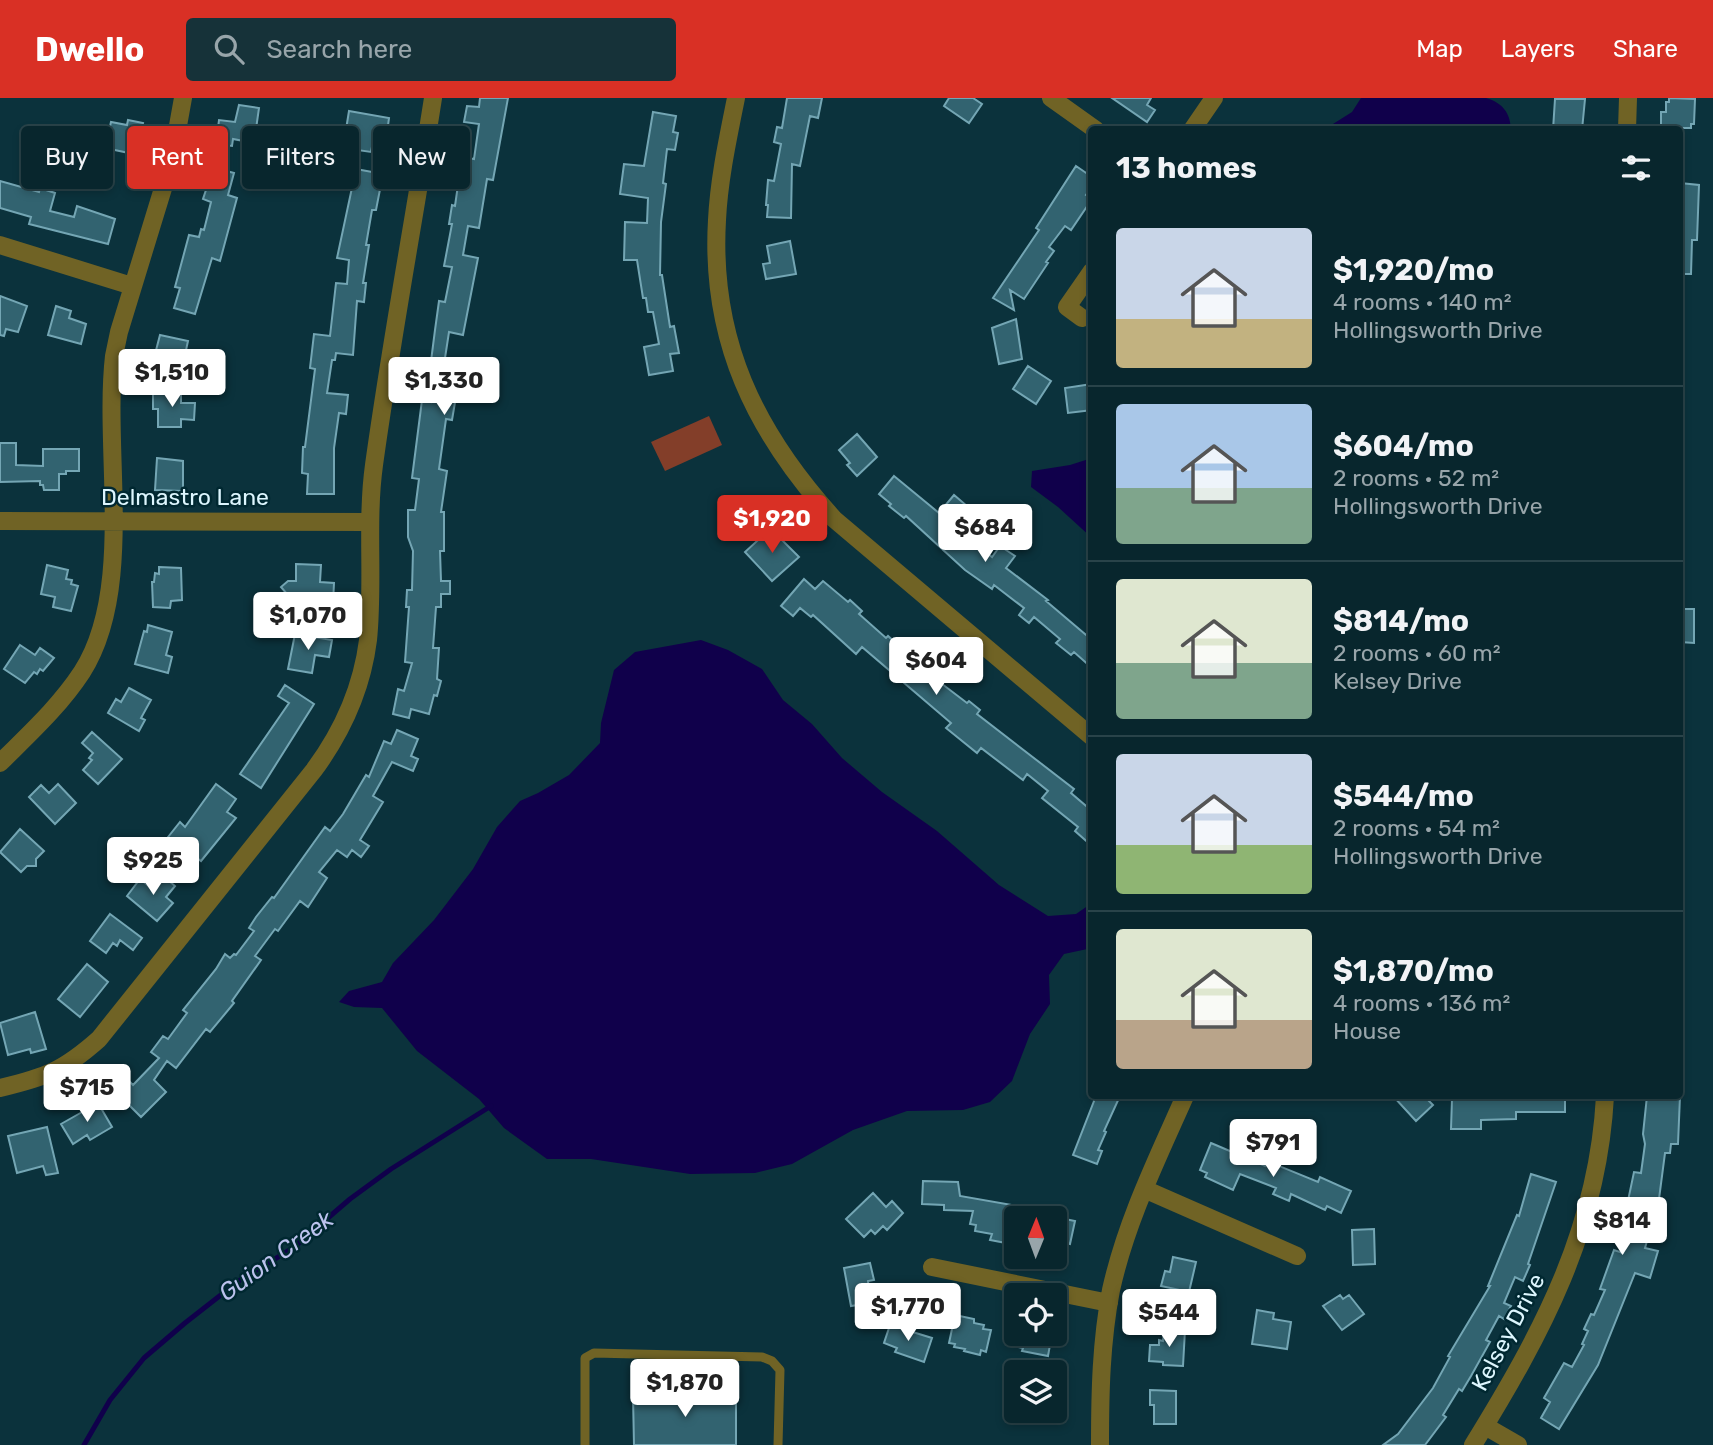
<!DOCTYPE html>
<html lang="en">
<head>
<meta charset="utf-8">
<style>
  :root { --surface:#08262d; --page:#163239; --text:#f1f3f6; --muted:#98a5aa; --line:#294349; --accent:#d93025 }
  body { margin:0; font-family:Rubik,sans-serif; background:var(--page); color:var(--text); height:100vh; display:flex; flex-direction:column; font-size:26px; white-space:nowrap }
  * { box-sizing:border-box; margin:0 }
  p { font-size:23px; color:var(--muted) }
  .icon { flex:none; width:38px; height:38px; fill:none; stroke:currentColor; stroke-width:2; stroke-linecap:round; stroke-linejoin:round }
  .map { position:relative; flex:1; overflow:hidden }
  .panel { position:absolute; left:1088px; top:28px; width:595px; height:973px; display:flex; flex-direction:column; background:var(--surface); border-radius:7px; box-shadow:0 4px 10px #0003,0 0 0 2px var(--line) }
  .panel>* { flex:none }
  .banner { position:absolute; left:21px; top:28px; width:665px; height:63px; display:flex; gap:14px }
  .needle { width:46px; rotate:1deg }
  .controls { position:absolute; left:1004px; top:1108px; display:grid; gap:14px }
  .controls a { display:grid; place-items:center; width:63px; height:63px; border-radius:7px; background:var(--surface); box-shadow:0 4px 10px #0003,0 0 0 2px var(--line); font-size:35px }
  .price { position:absolute; translate:-50% -60px; padding:0 16px; border-radius:7px; background:#fff; color:#222; font-size:23px; line-height:46px; filter:drop-shadow(0 2px 4px #0008) }
  .price::after { content:''; position:absolute; left:50%; top:42px; width:21px; height:16px; margin-left:-10px; background:inherit; clip-path:polygon(0 0,100% 0,50% 100%) }
  .price.active { background:var(--accent); color:#fff }
  ul { padding:0; list-style:none }
  li { display:flex; align-items:center; gap:21px; height:175px; padding:0 28px }
  li+li { border-top:2px solid var(--line) }
  li span { display:grid; place-items:center; flex:none; width:196px; height:140px; border-radius:7px; color:#555 }
  li>.icon { margin-inline-start:auto }
  span .icon { width:84px; height:84px; fill:#fffc; stroke-width:1 }
  li b { font-size:30px }
  h2 { display:flex; justify-content:space-between; align-items:center; height:84px; padding:0 28px; font-size:30px }
  .tag { padding:0 24px; border-radius:7px; background:var(--surface); box-shadow:0 4px 10px #0003,0 0 0 2px var(--line); font-size:24px; line-height:63px }
  .tag.active { background:var(--accent); color:#fff }
  header { display:flex; align-items:center; gap:42px; box-sizing:border-box; height:98px; padding:0 35px; background:var(--accent); color:#fff }
  header strong { font-size:33px }
  nav { display:flex; gap:38px; margin-inline-start:auto; font-size:24px }
  .search { width:490px; height:63px; background:var(--page); display:flex; align-items:center; gap:18px; box-sizing:border-box; padding:0 24px; border-radius:7px; color:var(--muted); font-size:26px }
  .map>svg:first-child { display:block }
  .green { fill:#833e29 }
  .water { fill:#10004b }
  .lines { fill:none; stroke-linecap:round; stroke-linejoin:round }
  .stream { stroke:#10004b; stroke-width:5 }
  .building { fill:#326370; stroke:#74a6b4; stroke-width:2 }
  .lane { stroke:#706325; stroke-width:9 }
  .street { stroke:#706325; stroke-width:18 }
  .labels { text-anchor:middle; stroke-width:5; stroke-linejoin:round; paint-order:stroke }
  .street-label { font-size:23px; fill:#ddf6fe; stroke:#002831 }
  .water-label { font-size:24px; font-style:italic; fill:#bbc2ed; stroke:#002831 }
</style>
</head>
<body>
<header>
<strong>Dwello</strong>
<div class="search"><svg class="icon" aria-label="search" viewBox="0 0 24 24"><circle cx="10" cy="10" r="6"/><path d="M15 15l6 6"/></svg>Search here</div>
<nav><a>Map</a><a>Layers</a><a>Share</a></nav>
</header>
<div class="map">
<svg width="1713" height="1347" viewBox="0 0 1713 1347">
  <rect width="100%" height="100%" fill="#0b323c"/>
  <!-- green -->
  <path class="green" d="M709 318 722 347 665 373 651 344Z"/>
  <!-- water -->
  <path class="water" d="M1361 0H1486C1503 5 1510 15 1511 31H1325L1352 14Z
    M1092 360V440L1058 409 1031 389 1032 373 1070 367Z
    M701 542 728 552 762 571 783 602 812 626 842 660 882 694 937 733 999 787 1048 818 1076 816 1092 805V850L1064 856 1049 877 1050 906 1030 936 1012 983 990 1004 963 1012 907 1013 853 1032 792 1066 755 1075 690 1076 591 1061H547L504 1030 479 1001 417 953 382 910 354 909 339 904 349 893 382 884 393 865 434 822 473 771 497 729 520 703 538 695 569 677 600 645 601 625 614 572 635 554Z"/>
  <g class="lines">
    <!-- stream -->
    <path class="stream" d="M84 1347 110 1302 144 1260 185 1225 240 1182 293 1150 350 1101 391 1071 491 1008"/>
  </g>
  <!-- building -->
  <path class="building" d="M480 0H508L493 82 487 81 479 130 468 128 463 157 478 160 463 237 449 234 445 260 462 263 452 322 446 321 439 371 447 373 441 414H444V453H440L441 483H450V496H441V509H436L433 550H439L437 581 441 583 437 598 434 597 429 616 411 611 409 620 393 616 398 591 404 593 412 565 405 564 409 509H406L407 492H412L413 453 408 439V412H415L419 381 412 380 422 302 431 304 437 272 430 271 435 232 439 203 445 204 452 169 444 168 452 126H449L452 107 455 108 462 59 474 61 479 26 464 24 467 8 479 9Z
    M787 0H822L818 20 810 18 800 68 792 66 791 120 767 119 768 107H766L768 82 774 83 781 46 774 44 777 29 782 30Z
    M949 0H973L982 6 969 25 944 8Z
    M1112 0H1151L1147 7 1155 12 1147 24Z
    M1669 0 1695 1 1694 26H1691V30H1661V14H1666V4H1669Z
    M1555 1H1585L1582 32H1553Z
    M239 7 259 10 254 45 233 41 232 48 216 46 219 22 235 24Z
    M349 13 389 20 387 35 375 33 371 54 343 50Z
    M653 14 676 18 673 34 678 35 675 52 667 51 663 85 666 86 661 124 660 177H662L670 229 674 228 679 255 670 256 673 273 649 277 644 249 659 246 653 214H648L646 200H643L637 162H624L625 124 647 125 648 100 620 96 624 66 644 68Z
    M128 22 143 25 139 41 136 40 135 46 131 45 129 55 105 50 111 24 127 27Z
    M208 68 234 75 228 97 237 100 220 163 212 160 195 216 174 210 180 190 175 189 189 137 199 139 201 131 204 132 211 104 203 101 209 83 204 82Z
    M1076 68 1092 79V88L1086 97 1092 101 1071 132 1065 128 1049 149 1054 153 1046 164 1048 165 1024 201 1010 192 1014 212 993 200 1039 132 1036 130Z
    M356 71 383 76 376 112H372L366 147H369L363 185H366L364 204 357 203 353 257 336 255 335 262H332L327 295 348 297 346 316 339 315 334 350V396H307L308 376 302 375 303 349H305L315 271 310 270 314 236 330 238 336 185 347 186 349 162 337 160Z
    M0 83 39 94 40 90 55 95 50 113 74 119 77 108 115 121 108 146 29 126 31 119 0 110Z
    M1680 85 1699 87 1697 142H1692L1691 176H1680Z
    M790 143 796 176 766 181 763 166 770 165 767 148Z
    M0 198 27 208 18 234 6 231 4 238 0 237Z
    M56 208 71 213 69 220 86 226 81 246 48 237Z
    M1016 221 1022 261 999 266 992 230Z
    M160 237 188 243 183 266 154 260Z
    M1028 268 1051 283 1036 306 1013 291Z
    M1092 286V312L1068 315 1065 290Z
    M153 294H181V305H195L194 322 181 321V329H158V311H153Z
    M857 336 877 359 857 378 847 367 850 365 839 352Z
    M0 345H16V367L43 368V351H79V373H66V376H59V392H44L43 387H40V383L0 384Z
    M157 360 183 363V393L155 392Z
    M894 378 939 415 954 397 967 408 951 427 992 459 1000 448 1015 458 1006 470 1048 502 1046 503 1092 542V570L1074 554 1071 557 1056 545 1060 541 1034 519 1029 525 1019 517 1024 510 994 487 992 491 965 472 906 418 904 420 889 408 891 406 879 396Z
    M768 433 774 439 777 437 799 459 772 483 745 454Z
    M296 466 321 467 320 484 334 485 333 506 295 504V496H287L281 489 288 483H296Z
    M47 467 68 472 66 481 72 482 71 486 78 488 71 513 53 509 55 499 41 496Z
    M159 469 181 470 182 502 171 503 170 510 153 509 152 484H154L155 475 159 476Z
    M804 481 815 491 823 483 848 504 850 502 862 513 859 516 886 540 888 538 929 576 967 605 969 603 980 612 977 616 1074 691 1071 695 1092 713V748L1075 733 1078 729 1042 700 1048 693 1027 676 1023 682 981 650 977 655 946 630 951 625 862 549 856 556 813 517 811 519 800 510 793 518 781 508Z
    M1680 511H1694V545L1680 544Z
    M148 527 172 534 166 557 172 559 168 575 135 566 144 533 147 534Z
    M295 536 332 542 329 559 315 557 312 575 288 571Z
    M20 547 35 557 40 550 54 560 43 573 40 571 37 576 34 574 25 585 4 571Z
    M285 587 314 606 261 690 240 676 289 605 278 598Z
    M129 590 151 602 141 620 145 622 139 633 108 615 116 601 121 604Z
    M397 632 418 641 411 658 418 661 413 673 392 664 373 698 383 704 360 742 369 748 361 759 352 752 347 759 337 752 319 774 327 780 308 809 300 803 278 833 275 831 255 858 261 862 232 903 234 905 210 934 206 931 176 970 167 963 154 982 166 994 141 1019 113 991 125 979 133 987 159 960 151 954 163 938 168 941 187 915 183 912 216 871 225 856 230 860 234 856 236 857 254 833 249 830 256 819 272 799 274 800 325 729 330 733 343 716 366 677 369 679 384 643 391 646Z
    M92 634 122 661 98 686 83 672 92 662 89 660 93 655 82 645Z
    M58 686 76 705 55 726 29 699 41 687 49 695Z
    M216 686 236 701 227 714 236 720 201 763 189 754 178 769 157 753 180 724 185 729Z
    M20 731 44 753 36 761V768H27L21 774 0 754Z
    M161 776 175 788 166 799 173 805 157 823 127 798 140 781 150 789Z
    M110 816 142 840 133 852 120 842 117 848 113 845 106 855 90 843Z
    M87 866 108 884 80 919 58 901Z
    M35 914 46 951 31 955 30 951 8 957 0 925Z
    M1096 998H1120L1104 1033 1106 1034 1098 1052 1102 1053 1097 1066 1073 1057Z
    M1393 998H1424L1433 1007 1416 1023Z
    M1501 998H1565V1014H1516V1021L1481 1022V1031H1451L1452 1001 1492 1002V1000Z
    M1647 998H1680L1678 1046H1671L1670 1055H1665L1659 1101 1645 1150 1658 1153 1650 1180 1635 1175 1598 1267 1559 1331 1541 1320 1550 1304 1544 1300 1564 1265 1572 1269 1584 1247 1582 1246 1588 1233 1584 1231 1591 1216 1594 1217 1605 1192 1600 1191 1614 1152 1623 1155 1632 1130H1629L1632 1119 1625 1117 1634 1074 1641 1075 1645 1046 1643 1036Z
    M98 1005 112 1029 90 1042 87 1037 73 1046 61 1026Z
    M47 1029 58 1075 46 1077 43 1068 17 1075 8 1038Z
    M1211 1045 1265 1068 1267 1063 1318 1084 1320 1079 1351 1093 1341 1115 1327 1108 1325 1112 1291 1096 1289 1103 1273 1096 1276 1090 1240 1076 1233 1092 1205 1079 1207 1075 1200 1072Z
    M1531 1076 1556 1084 1528 1166 1530 1167 1523 1183 1515 1179 1504 1205 1511 1208 1504 1221 1499 1218 1486 1242 1490 1244 1471 1278 1462 1293 1459 1291 1443 1317 1446 1319 1425 1347H1383L1398 1336 1433 1290 1450 1259 1448 1258 1490 1188H1488L1517 1117 1519 1118Z
    M923 1083 958 1084 960 1098 1012 1107 1006 1145 990 1142 992 1136 975 1133 976 1127 970 1126 973 1113 944 1112V1107L922 1106Z
    M873 1095 886 1109 892 1103 903 1115 887 1132 883 1128 875 1136 871 1132 864 1139 846 1121Z
    M1055 1119 1075 1123 1070 1146 1055 1143Z
    M1374 1131 1375 1166 1353 1167 1352 1132Z
    M1173 1159 1196 1164 1189 1194 1161 1188 1165 1173 1170 1174Z
    M870 1165 874 1182 868 1183 870 1205 851 1208 844 1170Z
    M1340 1197 1343 1201 1349 1197 1364 1216 1342 1232 1323 1208Z
    M1257 1212 1274 1215 1273 1221 1291 1224 1287 1251 1252 1246Z
    M955 1217 974 1221V1225L984 1227 983 1231 991 1232 986 1254 981 1252 980 1257 964 1253 965 1251 954 1249 955 1246 949 1245Z
    M890 1227 932 1240 924 1264 895 1254 897 1250 884 1245Z
    M1164 1231 1185 1232 1183 1268 1163 1267V1264L1149 1263 1150 1247H1159V1242L1163 1243Z
    M1020 1236H1052L1048 1258 1022 1253 1023 1250 1018 1249Z
    M1150 1292 1176 1293V1326H1154V1307H1150Z
    M650 1293H717L720 1299H736V1347H634L633 1298H646Z"/>
  <g class="lines">
    <!-- lane -->
    <path class="lane" d="M585 1347V1260L594 1255 762 1259 772 1263 780 1272 778 1347"/>
    <!-- street -->
    <path class="street" d="M736 0C728 40 719 81 717 122 710 242 755 334 834 421L1092 639
      M1051 0 1096 32
      M1192 32 1214 0
      M1627 32 1628 0
      M0 147 132 188
      M1082 220 1067 209 1092 173
      M0 423 370 424
      M0 665C29 636 59 609 82 574 135 491 103 354 114 258L119 234 172 61 183 0
      M0 990C46 979 63 973 99 941L314 672C342 634 362 590 368 542 374 484 366 425 374 367 391 244 414 122 433 0
      M1144 1091 1297 1158
      M932 1169 1109 1205
      M1485 1328 1518 1347
      M1100 1347C1100 1295 1101 1244 1111 1192 1126 1124 1157 1061 1185 998
      M1473 1347C1542 1235 1598 1132 1605 998"/>
  </g>
  <g class="labels">
    <!-- street labels -->
    <g class="street-label">
      <text x="185" y="407">Delmastro Lane</text>
      <text transform="translate(1508 1234) rotate(-62)" y="8">Kelsey Drive</text>
    </g>
    <!-- water labels -->
    <g class="water-label">
      <text transform="translate(276 1158) rotate(-36)" y="8">Guion Creek</text>
    </g>
  </g>
</svg>
<div class="controls">
<a><svg class="needle" viewBox="-14 -14 28 28"><path d="M0-13l5 13h-10z" fill="#e53935"/><path d="M0 13l5-13h-10z" fill="#98a5aa"/></svg></a>
<a><svg class="icon" aria-label="locate" viewBox="0 0 24 24"><circle cx="12" cy="12" r="6"/><path d="M12 2v4M12 18v4M2 12h4M18 12h4"/></svg></a>
<a><svg class="icon" aria-label="layers" viewBox="0 0 24 24"><path d="M12 4l9 5-9 5-9-5zM3 14l9 5 9-5"/></svg></a>
</div>
<b class="price" style="left:172px;top:311px">$1,510</b>
<b class="price" style="left:444px;top:319px">$1,330</b>
<b class="price active" style="left:772px;top:457px">$1,920</b>
<b class="price" style="left:985px;top:466px">$684</b>
<b class="price" style="left:308px;top:554px">$1,070</b>
<b class="price" style="left:936px;top:599px">$604</b>
<b class="price" style="left:153px;top:799px">$925</b>
<b class="price" style="left:87px;top:1026px">$715</b>
<b class="price" style="left:1273px;top:1081px">$791</b>
<b class="price" style="left:1622px;top:1159px">$814</b>
<b class="price" style="left:908px;top:1245px">$1,770</b>
<b class="price" style="left:1169px;top:1251px">$544</b>
<b class="price" style="left:685px;top:1321px">$1,870</b>
<div class="banner">
<a class="tag">Buy</a>
<a class="tag active">Rent</a>
<a class="tag">Filters</a>
<a class="tag">New</a>
</div>
<section class="panel">
<h2>13 homes<svg class="icon" aria-label="filters" viewBox="0 0 24 24"><path d="M4 7h16M4 17h16"/><circle cx="9" cy="7" r="2"/><circle cx="15" cy="17" r="2"/></svg></h2>
<ul>
<li><span style="background:linear-gradient(#c9d6e8 65%,#c2b280 0)"><svg class="icon" aria-label="home" viewBox="0 0 24 24"><path d="M3 11l9-7 9 7M6 9v11h12V9"/></svg></span><div><b>$1,920/mo</b><p>4 rooms · 140 m²</p><p>Hollingsworth Drive</p></div></li>
<li><span style="background:linear-gradient(#a9c7e8 60%,#7fa58c 0)"><svg class="icon" aria-label="home" viewBox="0 0 24 24"><path d="M3 11l9-7 9 7M6 9v11h12V9"/></svg></span><div><b>$604/mo</b><p>2 rooms · 52 m²</p><p>Hollingsworth Drive</p></div></li>
<li><span style="background:linear-gradient(#dfe7d0 60%,#7fa58c 0)"><svg class="icon" aria-label="home" viewBox="0 0 24 24"><path d="M3 11l9-7 9 7M6 9v11h12V9"/></svg></span><div><b>$814/mo</b><p>2 rooms · 60 m²</p><p>Kelsey Drive</p></div></li>
<li><span style="background:linear-gradient(#c9d6e8 65%,#8fb573 0)"><svg class="icon" aria-label="home" viewBox="0 0 24 24"><path d="M3 11l9-7 9 7M6 9v11h12V9"/></svg></span><div><b>$544/mo</b><p>2 rooms · 54 m²</p><p>Hollingsworth Drive</p></div></li>
<li><span style="background:linear-gradient(#dfe7d0 65%,#b9a48a 0)"><svg class="icon" aria-label="home" viewBox="0 0 24 24"><path d="M3 11l9-7 9 7M6 9v11h12V9"/></svg></span><div><b>$1,870/mo</b><p>4 rooms · 136 m²</p><p>House</p></div></li>
</ul>
</section>
</div>
</body>
</html>
